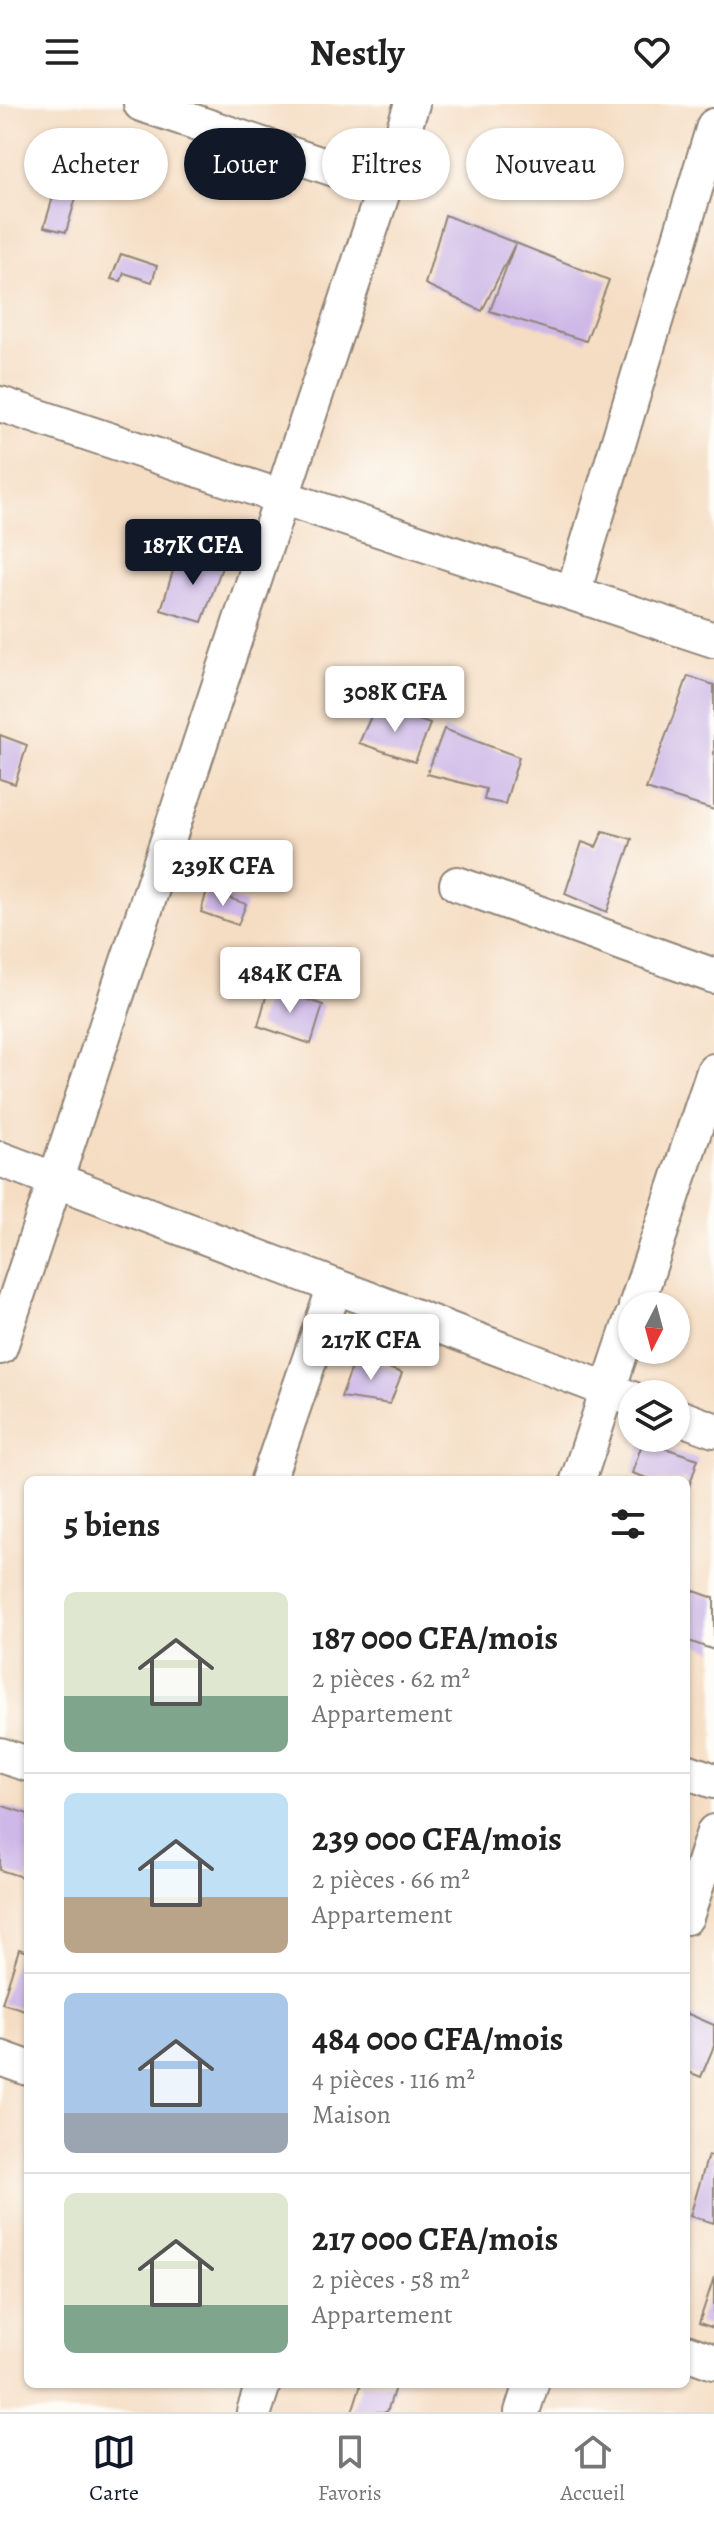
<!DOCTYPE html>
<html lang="fr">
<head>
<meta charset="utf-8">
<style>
  :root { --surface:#fff; --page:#f6f6f6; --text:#222; --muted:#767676; --line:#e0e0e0; --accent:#111827 }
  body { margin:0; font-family:Alegreya,serif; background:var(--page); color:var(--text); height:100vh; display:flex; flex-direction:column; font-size:30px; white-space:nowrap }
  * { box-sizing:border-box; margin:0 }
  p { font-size:26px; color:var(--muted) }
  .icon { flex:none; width:44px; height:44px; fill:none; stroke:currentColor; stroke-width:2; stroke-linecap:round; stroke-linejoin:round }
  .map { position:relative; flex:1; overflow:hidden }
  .panel { position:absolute; left:24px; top:1372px; width:666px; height:912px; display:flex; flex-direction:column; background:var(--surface); border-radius:12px; box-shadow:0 2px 6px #0004 }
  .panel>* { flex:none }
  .hud { position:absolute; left:24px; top:24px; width:666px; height:72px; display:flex; gap:16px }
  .needle { width:52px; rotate:186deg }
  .controls { position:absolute; left:618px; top:1188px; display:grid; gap:16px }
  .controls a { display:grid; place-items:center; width:72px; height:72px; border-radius:50%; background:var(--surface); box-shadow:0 2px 6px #0004; font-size:40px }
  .price { position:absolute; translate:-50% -68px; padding:0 18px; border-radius:8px; background:#fff; color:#222; font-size:26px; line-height:52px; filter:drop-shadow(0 2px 4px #0008) }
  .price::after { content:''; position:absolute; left:50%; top:48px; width:24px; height:18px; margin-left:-12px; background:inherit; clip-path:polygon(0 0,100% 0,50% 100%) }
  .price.current { background:var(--accent); color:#fff }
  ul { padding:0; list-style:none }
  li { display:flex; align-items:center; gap:24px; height:200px; padding:0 40px }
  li+li { border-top:2px solid var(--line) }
  li span { display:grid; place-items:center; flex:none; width:224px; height:160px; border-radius:12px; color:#555 }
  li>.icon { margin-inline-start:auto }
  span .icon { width:96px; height:96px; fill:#fffc; stroke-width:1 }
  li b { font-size:34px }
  h2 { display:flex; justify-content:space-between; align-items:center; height:96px; padding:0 40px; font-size:34px }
  .chip { padding:0 28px; border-radius:36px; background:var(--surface); box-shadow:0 2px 6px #0004; font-size:28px; line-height:72px }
  .chip.current { background:var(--accent); color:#fff }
  header { display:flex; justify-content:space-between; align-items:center; height:104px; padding:0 40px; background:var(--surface); font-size:36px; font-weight:700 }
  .tab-bar { display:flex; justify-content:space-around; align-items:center; height:112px; border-top:2px solid var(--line); background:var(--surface); font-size:22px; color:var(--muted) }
  .tab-bar a { display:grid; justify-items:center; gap:4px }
  .tab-bar .current { color:var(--accent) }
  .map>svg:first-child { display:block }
  .building { fill:#ceb8e7 }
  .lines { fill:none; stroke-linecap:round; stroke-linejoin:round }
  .minor-casing { stroke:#908477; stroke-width:38 }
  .minor { stroke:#fff; stroke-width:34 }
</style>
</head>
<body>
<header><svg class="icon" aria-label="menu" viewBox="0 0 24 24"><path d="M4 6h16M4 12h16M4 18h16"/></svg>Nestly<svg class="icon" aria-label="heart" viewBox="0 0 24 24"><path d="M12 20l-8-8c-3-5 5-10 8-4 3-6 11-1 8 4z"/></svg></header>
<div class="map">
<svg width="714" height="2308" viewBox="0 0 714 2308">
  <rect width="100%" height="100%" fill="#fdfcf7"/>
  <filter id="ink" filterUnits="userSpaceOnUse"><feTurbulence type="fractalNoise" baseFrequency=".0125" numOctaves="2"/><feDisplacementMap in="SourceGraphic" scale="16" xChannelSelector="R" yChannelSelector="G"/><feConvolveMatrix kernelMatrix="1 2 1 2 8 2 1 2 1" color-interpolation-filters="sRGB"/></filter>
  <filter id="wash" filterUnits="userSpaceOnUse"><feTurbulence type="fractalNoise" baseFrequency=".006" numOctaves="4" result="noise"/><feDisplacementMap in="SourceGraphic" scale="32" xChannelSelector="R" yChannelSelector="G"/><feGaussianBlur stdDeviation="1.8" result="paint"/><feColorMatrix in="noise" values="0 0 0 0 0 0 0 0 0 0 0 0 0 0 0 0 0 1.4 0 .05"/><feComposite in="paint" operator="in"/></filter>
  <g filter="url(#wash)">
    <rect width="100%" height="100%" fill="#f5ddc3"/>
    <g id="blocks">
      <!-- building -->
      <path class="building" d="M63 60 84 66 66 128 44 123Z
        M445 111 609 176 586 237 490 207 515 140 482 207 425 180Z
        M121 150 157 162 152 178 124 169 121 177 111 175Z
        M208 446 226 452 202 518 161 506 176 457 195 466Z
        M688 572 714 581V706L646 685Z
        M376 601 430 620 415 658 359 639Z
        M444 625 519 653 505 700 484 696 486 685 427 670Z
        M0 631 27 641 15 680 0 675Z
        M603 727 632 735 607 808 565 790 582 738 596 743Z
        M207 786 246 800 238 821 201 808Z
        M269 882 323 901 311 940 258 922Z
        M356 1252 402 1269 390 1300 341 1293Z
        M643 1337 698 1355 687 1389 686 1376H653L632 1369Z
        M686 1484 714 1494V1546L686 1536Z
        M0 1701 28 1710V1775L0 1766Z
        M19 1845 28 1848V1907L2 1899Z
        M686 1909 714 1921V1942L701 1973 686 1967Z
        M708 2051 714 2053V2119L690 2112Z
        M714 2173V2224L699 2219Z
        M361 2280H396L387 2308H352Z"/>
    </g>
  </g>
  <g filter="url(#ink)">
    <use href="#blocks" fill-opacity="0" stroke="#908477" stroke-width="2"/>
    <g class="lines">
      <defs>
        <path id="minor" d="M141 0 385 82
          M0 300 714 536
          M573 489 714 22
          M457 780 714 872
          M0 1055 632 1295
          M636 1202 714 967
          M0 1243 412 0
          M676 1312 714 1326
          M268 1376 335 1182
          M578 1376 632 1214
          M0 1651 28 1660
          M686 1667 714 1677
          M686 1813 714 1728
          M0 1954 28 1964
          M686 2248 714 2258
          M254 2308 263 2280
          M522 2308 531 2280"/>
      </defs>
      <!-- minor casing -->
      <use href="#minor" class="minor-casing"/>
      <!-- minor -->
      <use href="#minor" class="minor"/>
    </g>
  </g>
</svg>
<div class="controls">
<a><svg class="needle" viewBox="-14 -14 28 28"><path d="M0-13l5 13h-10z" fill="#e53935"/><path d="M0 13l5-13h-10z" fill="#767676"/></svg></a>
<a><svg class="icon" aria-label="layers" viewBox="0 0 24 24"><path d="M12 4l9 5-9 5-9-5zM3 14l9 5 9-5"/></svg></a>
</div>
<b class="price current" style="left:193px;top:483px">187K CFA</b>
<b class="price" style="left:395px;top:630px">308K CFA</b>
<b class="price" style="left:223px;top:804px">239K CFA</b>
<b class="price" style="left:290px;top:911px">484K CFA</b>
<b class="price" style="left:371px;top:1278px">217K CFA</b>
<div class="hud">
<a class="chip">Acheter</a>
<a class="chip current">Louer</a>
<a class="chip">Filtres</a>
<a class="chip">Nouveau</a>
</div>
<section class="panel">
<h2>5 biens<svg class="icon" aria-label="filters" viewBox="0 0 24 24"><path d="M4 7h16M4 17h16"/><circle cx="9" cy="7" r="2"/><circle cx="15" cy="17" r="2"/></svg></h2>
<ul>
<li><span style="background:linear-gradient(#dfe7d0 65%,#7fa58c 0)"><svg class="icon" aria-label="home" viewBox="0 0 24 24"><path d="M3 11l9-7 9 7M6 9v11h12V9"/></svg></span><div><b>187 000 CFA/mois</b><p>2 pièces · 62 m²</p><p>Appartement</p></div></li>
<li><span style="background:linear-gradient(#bfe0f5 65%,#b9a48a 0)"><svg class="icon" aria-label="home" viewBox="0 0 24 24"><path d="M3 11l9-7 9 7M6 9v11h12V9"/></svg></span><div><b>239 000 CFA/mois</b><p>2 pièces · 66 m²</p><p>Appartement</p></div></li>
<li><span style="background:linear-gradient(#a9c7e8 75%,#9aa5b1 0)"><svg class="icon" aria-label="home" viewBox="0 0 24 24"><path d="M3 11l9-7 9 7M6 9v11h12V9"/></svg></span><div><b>484 000 CFA/mois</b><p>4 pièces · 116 m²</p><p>Maison</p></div></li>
<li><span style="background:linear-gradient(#dfe7d0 70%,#7fa58c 0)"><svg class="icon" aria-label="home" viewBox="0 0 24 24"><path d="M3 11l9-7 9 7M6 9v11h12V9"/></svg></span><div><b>217 000 CFA/mois</b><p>2 pièces · 58 m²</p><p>Appartement</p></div></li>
</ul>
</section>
</div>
<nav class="tab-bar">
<a class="current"><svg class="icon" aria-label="map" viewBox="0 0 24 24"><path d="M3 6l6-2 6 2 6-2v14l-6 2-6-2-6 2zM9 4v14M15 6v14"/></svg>Carte</a>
<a><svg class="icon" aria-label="saved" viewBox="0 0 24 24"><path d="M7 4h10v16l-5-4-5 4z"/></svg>Favoris</a>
<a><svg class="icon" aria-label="home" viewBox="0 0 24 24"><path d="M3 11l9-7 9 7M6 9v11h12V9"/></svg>Accueil</a>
</nav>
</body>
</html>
